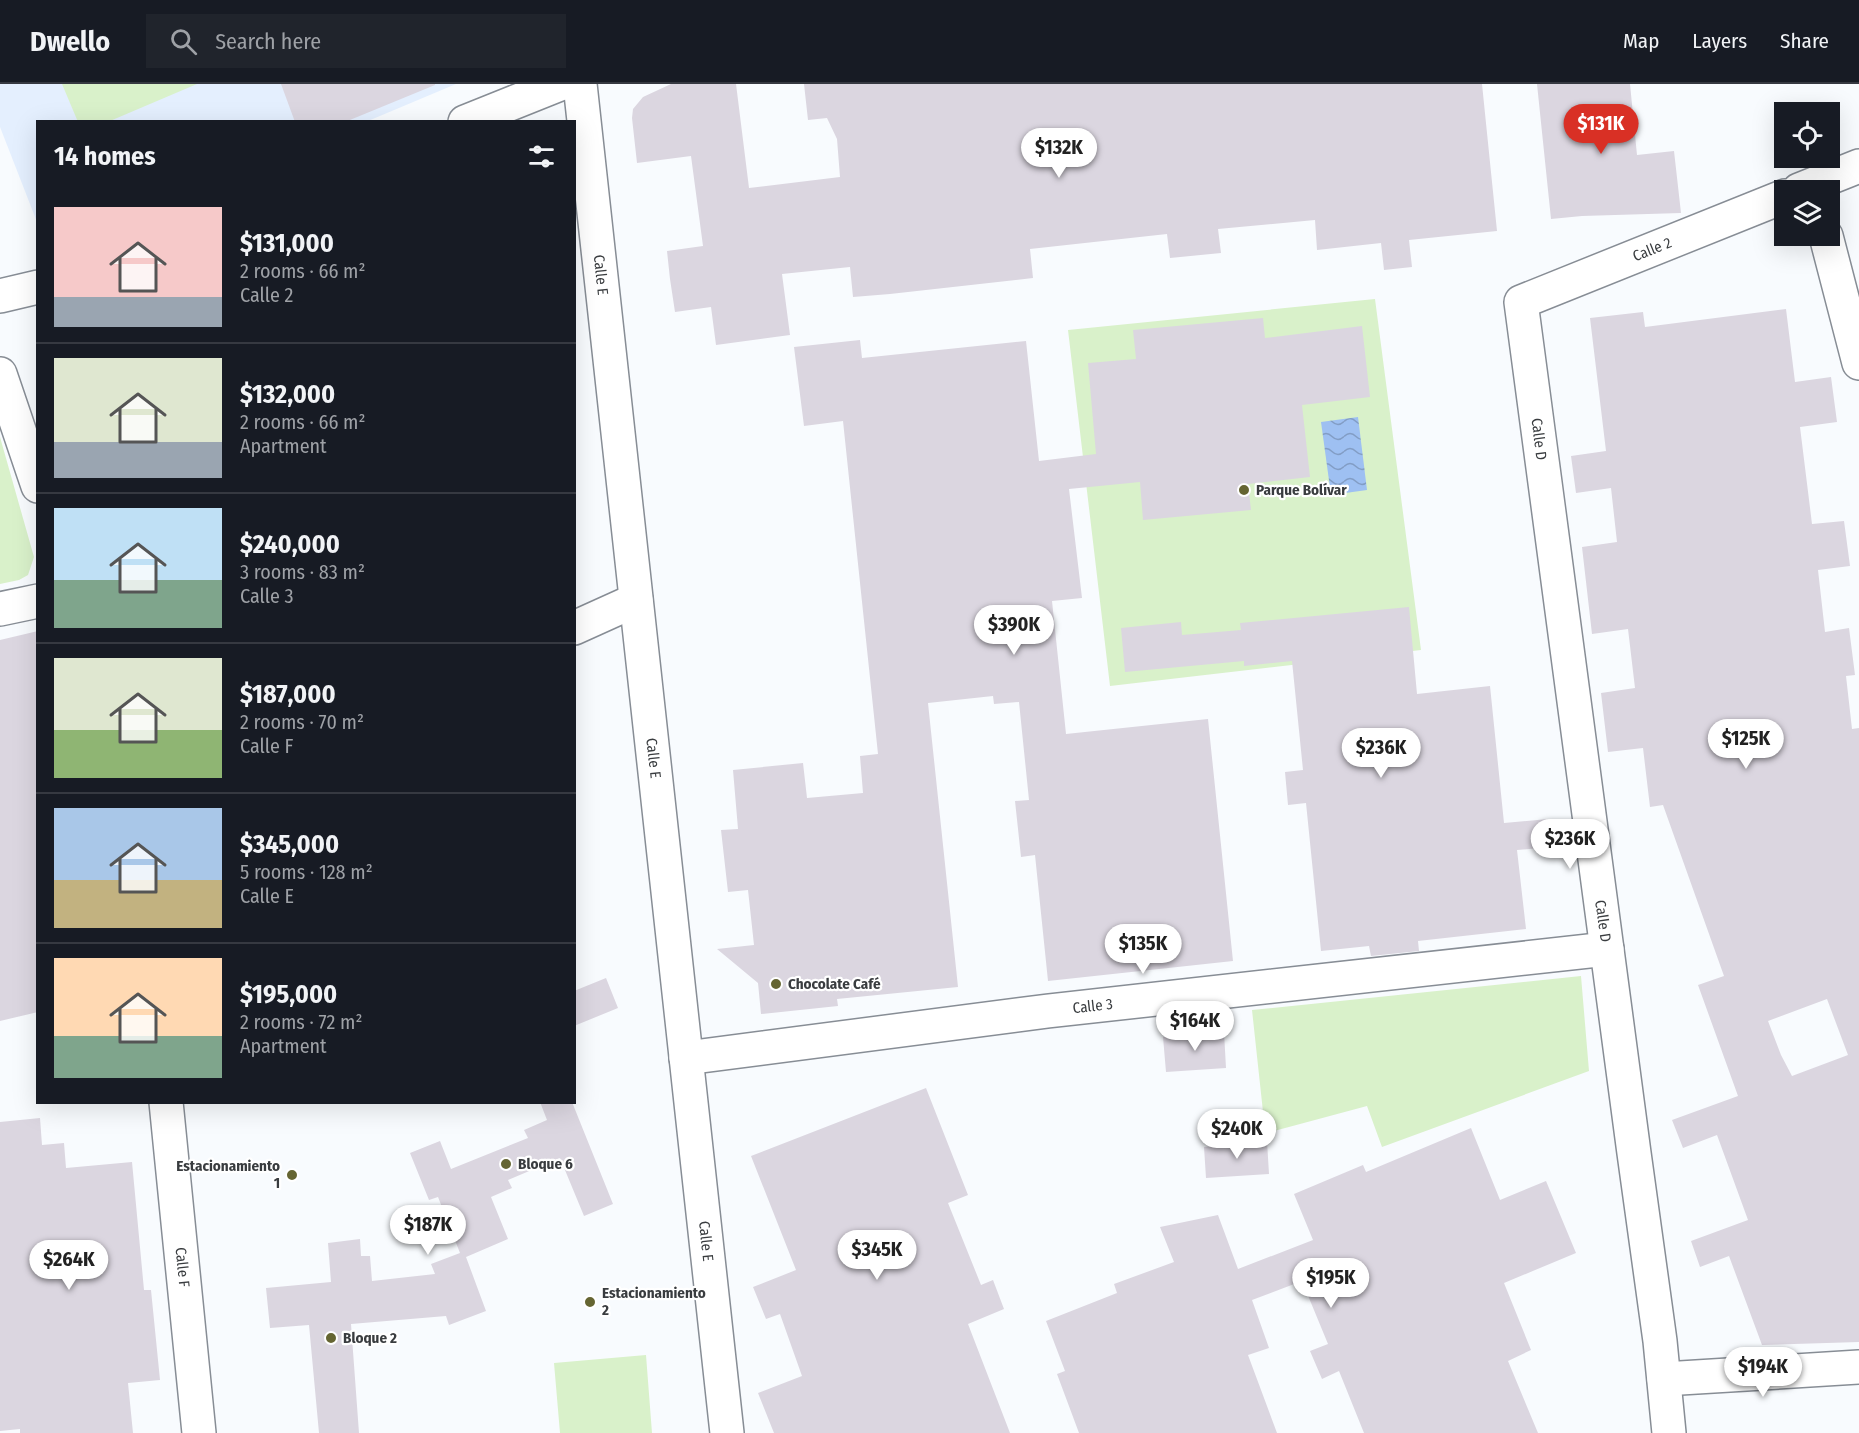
<!DOCTYPE html>
<html lang="en">
<head>
<meta charset="utf-8">
<style>
  :root { --surface:#171b24; --page:#20242c; --text:#f1f3f6; --muted:#9ea1a6; --line:#363941; --accent:#d93025 }
  body { margin:0; font-family:"Fira Sans Condensed",sans-serif; background:var(--page); color:var(--text); height:100vh; display:flex; flex-direction:column; font-size:22px; white-space:nowrap }
  * { box-sizing:border-box; margin:0 }
  p { font-size:20px; color:var(--muted) }
  .icon { flex:none; width:33px; height:33px; fill:none; stroke:currentColor; stroke-width:2; stroke-linecap:round; stroke-linejoin:round }
  .map { position:relative; flex:1; overflow:hidden }
  .sheet { position:absolute; left:36px; top:36px; width:540px; height:984px; display:flex; flex-direction:column; background:var(--surface); border-radius:0px; box-shadow:0 6px 24px #0002 }
  .sheet>* { flex:none }
  .fabs { position:absolute; left:1774px; top:18px; display:grid; gap:12px }
  .fabs a { display:grid; place-items:center; width:66px; height:66px; border-radius:0px; background:var(--surface); box-shadow:0 6px 24px #0002; font-size:30px }
  .price { position:absolute; translate:-50% -51px; padding:0 14px; border-radius:21px; background:#fff; color:#222; font-size:20px; line-height:39px; filter:drop-shadow(0 2px 3px #0008) }
  .price::after { content:''; position:absolute; left:50%; top:36px; width:18px; height:14px; margin-left:-9px; background:inherit; clip-path:polygon(0 0,100% 0,50% 100%) }
  .price.current { background:var(--accent); color:#fff }
  ul { padding:0; list-style:none }
  li { display:flex; align-items:center; gap:18px; height:150px; padding:0 18px }
  li+li { border-top:2px solid var(--line) }
  li span { display:grid; place-items:center; flex:none; width:168px; height:120px; border-radius:0px; color:#555 }
  li>.icon { margin-inline-start:auto }
  span .icon { width:72px; height:72px; fill:#fffc; stroke-width:1 }
  li b { font-size:26px }
  h2 { display:flex; justify-content:space-between; align-items:center; height:72px; padding:0 18px; font-size:26px }
  header { display:flex; align-items:center; gap:36px; box-sizing:border-box; height:84px; padding:0 30px; background:var(--surface); border-bottom:2px solid var(--line) }
  header strong { font-size:28px }
  nav { display:flex; gap:33px; margin-inline-start:auto; font-size:21px }
  .search { width:420px; height:54px; background:var(--page); display:flex; align-items:center; gap:15px; box-sizing:border-box; padding:0 21px; border-radius:0px; color:var(--muted); font-size:22px }
  .map>svg:first-child { display:block }
  .built { fill:#e4effe }
  .park { fill:#d9f1ca }
  .water { fill:url(#water-waves) }
  .building { fill:#dbd6e0; fill-rule:evenodd }
  .lines { fill:none; stroke-linecap:round; stroke-linejoin:round }
  .minor-casing { stroke:#878d95; stroke-width:36 }
  .minor { stroke:#fff; stroke-width:33 }
  .poi-dot { fill:#656532; stroke:#fff; stroke-width:2 }
  .labels { text-anchor:middle; stroke-width:4.5; stroke-linejoin:round; paint-order:stroke }
  .street-label { font-size:15px; fill:#393c3f; stroke:#fff }
  .poi-label { font-size:15px; font-weight:bold; fill:#393c3f; stroke:#fff; text-anchor:start }
</style>
</head>
<body>
<header>
<strong>Dwello</strong>
<div class="search"><svg class="icon" aria-label="search" viewBox="0 0 24 24"><circle cx="10" cy="10" r="6"/><path d="M15 15l6 6"/></svg>Search here</div>
<nav><a>Map</a><a>Layers</a><a>Share</a></nav>
</header>
<div class="map">
<svg width="1859" height="1349" viewBox="0 0 1859 1349">
  <defs>
    <pattern id="water-waves" width="16" height="10" patternUnits="userSpaceOnUse" patternTransform="scale(1.5)"><rect width="16" height="10" fill="#9ec0f2"/><path d="M0 5q4-4 8 0t8 0" fill="none" stroke="#829dc5"/></pattern>
  </defs>
  <rect width="100%" height="100%" fill="#f8fbfe"/>
  <!-- built -->
  <path class="built" d="M0 0H456L368 37 38 38 37 138 0 43Z"/>
  <!-- park -->
  <path class="park" d="M62 0H197L110 37 78 38Z
    M1375 215 1421 566 1110 602 1068 246Z
    M0 353 34 473 28 491 19 496 0 500Z
    M1581 892 1589 987 1382 1063 1367 1022 1274 1047 1264 1037 1252 926Z
    M646 1271 652 1349H560L554 1279Z"/>
  <!-- water -->
  <path class="water" d="M1358 333 1367 406 1331 411 1321 338Z"/>
  <!-- building -->
  <path class="building" d="M281 0H435V1L345 38H295Z
    M671 0H736L749 104 840 93 837 55 827 34 808 36 804 0H1482L1497 147 1409 156 1412 183 1384 186 1381 159 1317 166 1315 136 1218 145 1221 169 1170 174 1167 150 1030 165 1033 194 890 210 853 213 850 183 782 190 790 251 716 261 711 223 675 228 670 195 667 167 703 162 691 72 637 79 632 34 633 25 643 13Z
    M1537 0H1630L1637 71 1674 67 1681 129 1582 132 1551 135Z
    M1786 225 1795 298 1831 293 1837 338 1800 343 1812 440 1844 437 1850 482 1818 486 1825 548 1849 544 1855 591 1846 592 1852 645 1859 644V1258L1762 1261 1729 1172 1700 1183 1691 1157 1748 1136 1717 1051 1683 1064 1672 1036 1738 1012 1698 901 1724 892 1663 721 1650 723 1643 664 1608 668 1601 609 1635 604 1628 545 1592 550 1582 463 1617 458 1611 404 1576 409 1571 372 1606 367 1590 234 1643 228 1645 243ZM1827 915 1848 971 1792 992 1781 971 1768 937Z
    M1263 234 1265 254 1362 242 1370 313 1302 321 1310 393 1248 400 1251 426 1143 436 1140 398 1069 405 1082 514 1052 517 1066 650 1208 635 1233 877 1048 897 1035 771 1021 773 1015 717 1029 716 1019 618 994 620 993 612 928 619 958 903 837 915 838 922 761 930 758 899 717 865 754 861 748 806 728 808 721 746 738 745 733 686 803 679 807 714 863 709 860 672 878 670 843 337 804 342 794 263 860 256 862 274 1026 257 1039 377 1096 370 1088 279 1136 275 1133 246Z
    M1409 523 1417 610 1490 602 1504 739 1548 735 1551 763 1517 766 1526 845 1418 857 1419 867 1371 872 1369 862 1321 867 1306 719 1288 721 1285 688 1303 686 1292 577 1244 582V577L1125 588 1121 544 1181 538 1182 551 1241 546 1240 539Z
    M38 547V928L0 937V556Z
    M606 894 618 924 574 942V907Z
    M1224 948 1226 984 1166 988 1163 953Z
    M926 1004 968 1111 948 1119 981 1201 993 1196 1004 1225 968 1240 1010 1349H774L758 1309 802 1292 780 1230 766 1235 753 1203 796 1186 751 1072Z
    M540 1018H572L613 1120 584 1132 560 1074 508 1096 512 1104 491 1113 508 1155 466 1173 486 1227 449 1241 446 1232 351 1240 359 1349H319L309 1241 270 1244 266 1204 331 1198 328 1159 360 1155 361 1172H370L372 1197 435 1190 431 1180 460 1169 438 1113 429 1116 410 1069 440 1057 451 1085 528 1054 524 1046 547 1036Z
    M40 1034 42 1061 64 1059 66 1084 132 1078 144 1206H151L160 1296 128 1299 133 1349H20V1345L0 1347V1038Z
    M1471 1044 1500 1116 1546 1097 1576 1169 1504 1199 1531 1266 1508 1277 1538 1349H1364L1339 1287 1322 1295 1310 1267 1328 1260 1302 1197 1252 1216 1269 1264 1248 1271 1277 1349H1079L1057 1290 1065 1287 1046 1237 1117 1209 1114 1200 1174 1178 1160 1143 1218 1131 1238 1185 1313 1156 1294 1110 1363 1081 1366 1088Z
    M1267 1057 1269 1090 1206 1094 1204 1063Z"/>
  <g class="lines">
    <defs>
      <g id="minor">
        <path id="s1" d="M580 0 727 1349"/>
        <path d="M465 38 560 0"/>
        <path d="M1799 106 1859 82"/>
        <path d="M1826 152 1859 279"/>
        <path d="M0 212 38 203"/>
        <path d="M0 290 38 402"/>
        <path d="M0 525 38 517"/>
        <path d="M574 544 636 516"/>
        <path id="s2" d="M686 974 1048 927 1607 865"/>
        <path id="s3" d="M166 1018 199 1349"/>
        <path d="M1664 1295 1859 1283"/>
        <path id="s4" d="M1669 1349 1660 1257 1634 1069 1521 218 1785 112"/>
      </g>
    </defs>
    <!-- minor casing -->
    <use href="#minor" class="minor-casing"/>
    <!-- minor -->
    <use href="#minor" class="minor"/>
  </g>
  <!-- markers -->
  <g class="poi-dot">
    <circle cx="1244" cy="406" r="6"/>
    <circle cx="776" cy="900" r="6"/>
    <circle cx="506" cy="1080" r="6"/>
    <circle cx="292" cy="1091" r="6"/>
    <circle cx="590" cy="1218" r="6"/>
    <circle cx="331" cy="1254" r="6"/>
  </g>
  <g class="labels">
    <!-- street labels -->
    <g class="street-label">
      <text dy="5" stroke="none"><textPath href="#s4" startOffset="1282">Calle 2</textPath></text>
      <text dy="5" stroke="none"><textPath href="#s1" startOffset="192">Calle E</textPath></text>
      <text transform="translate(1539 355) rotate(83)" y="5">Calle D</text>
      <text dy="5" stroke="none"><textPath href="#s1" startOffset="678">Calle E</textPath></text>
      <text transform="translate(1603 837) rotate(82)" y="5">Calle D</text>
      <text dy="5" stroke="none"><textPath href="#s2" startOffset="410">Calle 3</textPath></text>
      <text dy="5" stroke="none"><textPath href="#s1" startOffset="1164">Calle E</textPath></text>
      <text dy="5" stroke="none"><textPath href="#s3" startOffset="166">Calle F</textPath></text>
    </g>
    <!-- poi labels -->
    <g class="poi-label">
      <text x="1256" y="411">Parque Bolívar</text>
      <text x="788" y="905">Chocolate Café</text>
      <text x="518" y="1085">Bloque 6</text>
      <text x="280" y="1087" text-anchor="end">Estacionamiento<tspan x="280" dy="17">1</tspan></text>
      <text x="602" y="1214">Estacionamiento<tspan x="602" dy="17">2</tspan></text>
      <text x="343" y="1259">Bloque 2</text>
    </g>
  </g>
</svg>
<div class="fabs">
<a><svg class="icon" aria-label="locate" viewBox="0 0 24 24"><circle cx="12" cy="12" r="6"/><path d="M12 2v4M12 18v4M2 12h4M18 12h4"/></svg></a>
<a><svg class="icon" aria-label="layers" viewBox="0 0 24 24"><path d="M12 4l9 5-9 5-9-5zM3 14l9 5 9-5"/></svg></a>
</div>
<b class="price current" style="left:1601px;top:71px">$131K</b>
<b class="price" style="left:1059px;top:95px">$132K</b>
<b class="price" style="left:1014px;top:572px">$390K</b>
<b class="price" style="left:1746px;top:686px">$125K</b>
<b class="price" style="left:1381px;top:695px">$236K</b>
<b class="price" style="left:1570px;top:786px">$236K</b>
<b class="price" style="left:1143px;top:891px">$135K</b>
<b class="price" style="left:1195px;top:968px">$164K</b>
<b class="price" style="left:1237px;top:1076px">$240K</b>
<b class="price" style="left:428px;top:1172px">$187K</b>
<b class="price" style="left:877px;top:1197px">$345K</b>
<b class="price" style="left:69px;top:1207px">$264K</b>
<b class="price" style="left:1331px;top:1225px">$195K</b>
<b class="price" style="left:1763px;top:1314px">$194K</b>
<section class="sheet">
<h2>14 homes<svg class="icon" aria-label="filters" viewBox="0 0 24 24"><path d="M4 7h16M4 17h16"/><circle cx="9" cy="7" r="2"/><circle cx="15" cy="17" r="2"/></svg></h2>
<ul>
<li><span style="background:linear-gradient(#f6c9c9 75%,#9aa5b1 0)"><svg class="icon" aria-label="home" viewBox="0 0 24 24"><path d="M3 11l9-7 9 7M6 9v11h12V9"/></svg></span><div><b>$131,000</b><p>2 rooms · 66 m²</p><p>Calle 2</p></div></li>
<li><span style="background:linear-gradient(#dfe7d0 70%,#9aa5b1 0)"><svg class="icon" aria-label="home" viewBox="0 0 24 24"><path d="M3 11l9-7 9 7M6 9v11h12V9"/></svg></span><div><b>$132,000</b><p>2 rooms · 66 m²</p><p>Apartment</p></div></li>
<li><span style="background:linear-gradient(#bfe0f5 60%,#7fa58c 0)"><svg class="icon" aria-label="home" viewBox="0 0 24 24"><path d="M3 11l9-7 9 7M6 9v11h12V9"/></svg></span><div><b>$240,000</b><p>3 rooms · 83 m²</p><p>Calle 3</p></div></li>
<li><span style="background:linear-gradient(#dfe7d0 60%,#8fb573 0)"><svg class="icon" aria-label="home" viewBox="0 0 24 24"><path d="M3 11l9-7 9 7M6 9v11h12V9"/></svg></span><div><b>$187,000</b><p>2 rooms · 70 m²</p><p>Calle F</p></div></li>
<li><span style="background:linear-gradient(#a9c7e8 60%,#c2b280 0)"><svg class="icon" aria-label="home" viewBox="0 0 24 24"><path d="M3 11l9-7 9 7M6 9v11h12V9"/></svg></span><div><b>$345,000</b><p>5 rooms · 128 m²</p><p>Calle E</p></div></li>
<li><span style="background:linear-gradient(#ffd9b3 65%,#7fa58c 0)"><svg class="icon" aria-label="home" viewBox="0 0 24 24"><path d="M3 11l9-7 9 7M6 9v11h12V9"/></svg></span><div><b>$195,000</b><p>2 rooms · 72 m²</p><p>Apartment</p></div></li>
</ul>
</section>
</div>
</body>
</html>
